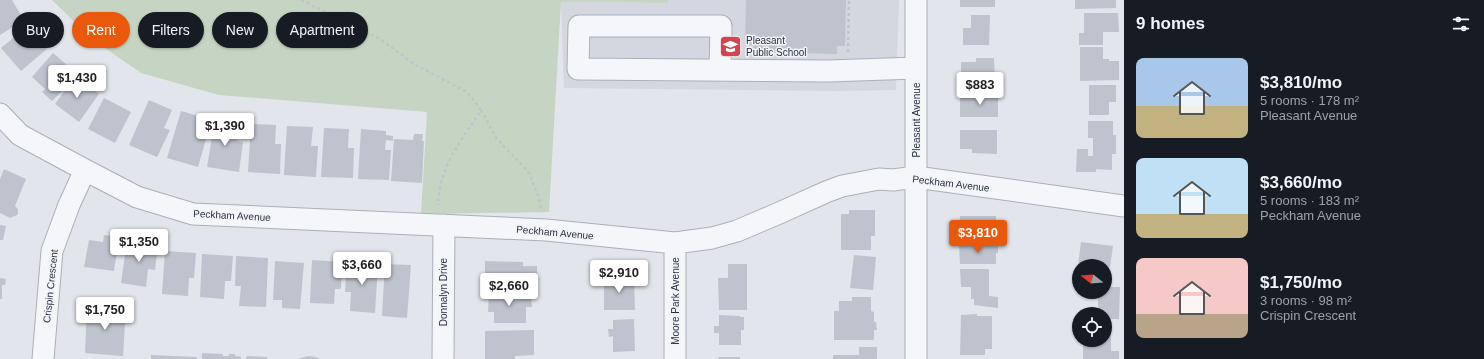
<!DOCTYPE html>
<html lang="en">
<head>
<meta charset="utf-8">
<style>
  :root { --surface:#171b24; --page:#242831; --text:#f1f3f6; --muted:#9ea1a6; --accent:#ea580c }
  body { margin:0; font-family:Arial,sans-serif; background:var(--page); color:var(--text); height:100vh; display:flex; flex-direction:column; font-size:15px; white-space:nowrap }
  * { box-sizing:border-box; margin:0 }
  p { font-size:13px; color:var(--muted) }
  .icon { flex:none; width:22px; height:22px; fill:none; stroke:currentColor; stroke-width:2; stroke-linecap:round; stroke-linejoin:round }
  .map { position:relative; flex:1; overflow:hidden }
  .sheet { display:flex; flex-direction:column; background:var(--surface); width:360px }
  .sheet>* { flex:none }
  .banner { position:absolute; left:12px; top:12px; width:380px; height:36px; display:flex; gap:8px }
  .needle { width:26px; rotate:287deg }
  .controls { position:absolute; left:1072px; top:259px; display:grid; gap:8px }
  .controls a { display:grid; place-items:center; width:40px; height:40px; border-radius:50%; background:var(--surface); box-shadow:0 1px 3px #0004; font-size:20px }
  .price { position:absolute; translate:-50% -34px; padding:0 9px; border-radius:4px; background:#fff; color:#222; font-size:13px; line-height:26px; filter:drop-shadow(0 1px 2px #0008) }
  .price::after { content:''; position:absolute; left:50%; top:24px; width:12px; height:9px; margin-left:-6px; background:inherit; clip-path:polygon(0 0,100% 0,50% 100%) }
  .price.active { background:var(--accent); color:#fff }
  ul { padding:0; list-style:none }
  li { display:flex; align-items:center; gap:12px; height:100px; padding:0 12px }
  li span { display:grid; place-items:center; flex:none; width:112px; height:80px; border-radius:8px; color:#555 }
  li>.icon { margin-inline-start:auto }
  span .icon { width:48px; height:48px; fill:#fffc; stroke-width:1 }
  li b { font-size:17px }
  h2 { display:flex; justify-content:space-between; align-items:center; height:48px; padding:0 12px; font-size:17px }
  .pill { padding:0 14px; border-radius:18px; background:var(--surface); box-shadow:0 1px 3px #0004; font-size:14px; line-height:36px }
  .pill.active { background:var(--accent); color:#fff }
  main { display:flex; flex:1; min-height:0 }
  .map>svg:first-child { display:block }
  .built { fill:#d4d7e0 }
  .green { fill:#c6d5c3 }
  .building { fill:#bfc3ce }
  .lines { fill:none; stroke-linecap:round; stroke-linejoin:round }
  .minor-casing { stroke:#aaafb9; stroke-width:23 }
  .path { stroke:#c0c3ca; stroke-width:2.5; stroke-dasharray:3 3; stroke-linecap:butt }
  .minor { stroke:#f5f6f9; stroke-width:21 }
  .labels { text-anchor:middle; stroke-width:3; stroke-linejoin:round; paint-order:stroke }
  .poi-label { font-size:10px; fill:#293143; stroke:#f2f4f8; text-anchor:start }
  .street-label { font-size:10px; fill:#293143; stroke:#f2f4f8 }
</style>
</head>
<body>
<main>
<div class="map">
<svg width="1124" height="359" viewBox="0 0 1124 359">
  <rect width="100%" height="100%" fill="#e2e5eb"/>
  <!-- built -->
  <path class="built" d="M668 0H899L896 90 837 91 564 88 561 2 668 3Z"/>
  <!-- green -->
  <path class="green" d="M52 0H668V3L561 2 549 212 421 214 427 112 219 95 141 73 92 39Z"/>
  <!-- building -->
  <path class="building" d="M0 0H12L24 20 0 35Z
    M746 0H846L845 46H837V54L753 52V45L745 44Z
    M960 0H995V7H960Z
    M1075 0H1116V8L1075 9Z
    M1084 13H1118L1119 32H1103V45H1079V33H1084Z
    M971 15H990L989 45H963V28H971Z
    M28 26 47 49 21 71 1 48Z
    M1080 47H1103V59H1109V61H1119V80L1080 81Z
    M53 53 73 70 61 84 65 88 52 101 42 92 45 89 32 77Z
    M976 58H994L995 80H961V62H976Z
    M75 76 99 94 79 122 55 104Z
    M1089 85H1116V102H1109V115H1089Z
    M998 93V117H960V98H972V94Z
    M104 98 131 112 115 143 88 129Z
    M149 100 172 110 164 128 170 130 157 157 129 145Z
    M181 111 205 118 200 137 206 139 198 167 167 158Z
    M215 119 240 123 237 141 243 142 239 172 207 167Z
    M1088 121H1113V135H1116V154H1112V170L1096 169V172H1076L1077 149H1088V156H1093V138H1088Z
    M251 124 276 125 275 144H281L280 174 248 172Z
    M287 126 313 127 311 146H318L316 177 284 175Z
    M324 128 349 129 348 148H354L353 178 321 177Z
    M361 129 386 131V135L393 136V141L386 140 385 150H391L389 180 358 179Z
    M960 130H997V154L972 153V149H960Z
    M414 134H423L422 141H424L422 183 391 181 394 139 413 140Z
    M4 169 26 179 15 206 18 209V213L17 215 10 218 0 213V179Z
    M849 210H875V236H871V250H841V214H849Z
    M960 216H996V226H998V236H996V237H959Z
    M0 225 6 226 3 240H0Z
    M104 235 119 237 114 271 84 267 89 240 103 242Z
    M127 241 158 245 155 270 148 269 146 287 121 283Z
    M1081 242 1113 246 1110 267 1078 266Z
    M959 243 998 244V253H996V264H960Z
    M165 251 196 253 194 278H189L188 296 162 294Z
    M202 254 233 256 231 281H225L224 299 200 297Z
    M854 255 876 257 873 290 850 288Z
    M236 256 268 258 266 307 239 306 241 286H235Z
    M312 260 342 262 341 288 340 289H335L334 304 310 303Z
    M275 261 304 263 300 309 282 308V300H273Z
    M485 261 523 262V266H537V286H485Z
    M347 262 378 264 375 313 350 311 351 292H345Z
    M385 264 411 265 407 318 382 316Z
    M728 264H747V310H719L718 278H728Z
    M960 269H989V296L998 297V308L974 305V299H971V287H961Z
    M0 278 6 279 5 285H2V299H0Z
    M634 278 635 310H604V279Z
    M1105 287H1120L1119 319H1105V314H1098V292H1105Z
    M504 291H513V294H526V296H531L532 307H526V323H494V312H488L489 294H504Z
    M852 297H871V311L874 312V322H876L877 330H874V339L873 340H834V311H839V301H852Z
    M91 306 126 308 123 356 85 353 87 307Z
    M977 314V316H992V349H985V355H960L961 315Z
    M719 315 740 316V317H744V330H741V345H719V333H714V326H719Z
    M634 319 635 351 613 352V336L609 337 608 329H613V320Z
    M1105 329H1111V351H1119V359H1083V340H1105Z
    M534 330V355L515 356V359H485V331Z
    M859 347H877V359H833V355H859Z
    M202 353 223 354V356H229V354H235V356L241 357V359H202Z
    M151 355 197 357V359H151Z
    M247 356 267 357V359H246Z
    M308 356 316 357 320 359H297Z
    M718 357H740V359H719Z"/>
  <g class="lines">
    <defs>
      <path id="minor" d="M720 70 721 26H579L578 69 828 71 916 68
        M0 114 20 135 85 170 137 197 193 214 546 230 675 243 712 238 737 231 777 214 826 192 842 186 879 179 893 180 916 177 1124 206
        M675 243V359
        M43 359 52 251 69 205 85 170
        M443 359 444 225
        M916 359V0"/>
    </defs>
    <!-- minor casing -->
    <use href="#minor" class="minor-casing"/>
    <!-- path -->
    <path class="path" d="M301 0 380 39 414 64 467 92 481 110C473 124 463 135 456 149 446 164 438 186 438 205
      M848 52 849 0
      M481 110 497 139 528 171 538 195 542 212"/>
    <!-- minor -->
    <use href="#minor" class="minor"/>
  </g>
  <!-- icons -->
  <defs>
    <symbol id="school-square" viewBox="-11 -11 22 22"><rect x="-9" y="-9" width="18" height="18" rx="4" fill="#d2454e" stroke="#f2f4f8"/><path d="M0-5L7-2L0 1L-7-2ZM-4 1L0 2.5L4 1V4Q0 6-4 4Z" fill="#fff"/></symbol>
  </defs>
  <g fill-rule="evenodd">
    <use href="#school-square" x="718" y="34" width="25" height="25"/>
  </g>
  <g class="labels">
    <!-- poi labels -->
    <g class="poi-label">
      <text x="746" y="44">Pleasant<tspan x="746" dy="12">Public School</tspan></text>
    </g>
    <!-- street labels -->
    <g class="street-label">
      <text transform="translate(916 120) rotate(-90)" y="4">Pleasant Avenue</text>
      <text transform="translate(951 183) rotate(7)" y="4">Peckham Avenue</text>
      <text transform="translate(232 215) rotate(3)" y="4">Peckham Avenue</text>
      <text transform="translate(555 232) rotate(5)" y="4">Peckham Avenue</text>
      <text transform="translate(50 286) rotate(-84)" y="4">Crispin Crescent</text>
      <text transform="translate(443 292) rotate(-90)" y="4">Donnalyn Drive</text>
      <text transform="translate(675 301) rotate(-90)" y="4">Moore Park Avenue</text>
    </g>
  </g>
</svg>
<div class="controls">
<a><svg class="needle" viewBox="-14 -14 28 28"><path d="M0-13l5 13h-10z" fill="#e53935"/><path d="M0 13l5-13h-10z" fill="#9ea1a6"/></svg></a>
<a><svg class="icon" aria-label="locate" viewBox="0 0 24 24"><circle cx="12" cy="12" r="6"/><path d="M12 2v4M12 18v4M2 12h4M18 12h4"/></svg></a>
</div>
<b class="price" style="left:77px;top:99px">$1,430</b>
<b class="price" style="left:980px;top:106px">$883</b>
<b class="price" style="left:225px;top:147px">$1,390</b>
<b class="price active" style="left:978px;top:254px">$3,810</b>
<b class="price" style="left:139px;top:263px">$1,350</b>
<b class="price" style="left:362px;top:286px">$3,660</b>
<b class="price" style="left:619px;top:294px">$2,910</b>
<b class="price" style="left:509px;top:307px">$2,660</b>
<b class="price" style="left:105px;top:331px">$1,750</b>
<div class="banner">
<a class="pill">Buy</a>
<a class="pill active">Rent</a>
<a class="pill">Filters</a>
<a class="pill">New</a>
<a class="pill">Apartment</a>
</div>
</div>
<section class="sheet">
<h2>9 homes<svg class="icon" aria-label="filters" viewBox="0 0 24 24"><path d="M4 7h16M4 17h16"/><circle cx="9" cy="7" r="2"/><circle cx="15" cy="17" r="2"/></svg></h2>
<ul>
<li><span style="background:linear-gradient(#a9c7e8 60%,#c2b280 0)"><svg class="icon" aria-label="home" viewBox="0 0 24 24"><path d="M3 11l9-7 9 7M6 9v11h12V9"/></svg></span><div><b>$3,810/mo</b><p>5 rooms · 178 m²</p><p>Pleasant Avenue</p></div></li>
<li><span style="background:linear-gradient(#bfe0f5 70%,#c2b280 0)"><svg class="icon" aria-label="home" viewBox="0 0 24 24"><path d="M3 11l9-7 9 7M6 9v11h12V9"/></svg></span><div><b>$3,660/mo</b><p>5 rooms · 183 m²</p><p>Peckham Avenue</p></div></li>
<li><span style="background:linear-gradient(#f6c9c9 70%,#b9a48a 0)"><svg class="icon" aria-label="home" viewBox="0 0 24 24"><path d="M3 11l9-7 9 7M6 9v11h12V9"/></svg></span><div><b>$1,750/mo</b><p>3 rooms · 98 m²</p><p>Crispin Crescent</p></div></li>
</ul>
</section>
</main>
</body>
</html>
